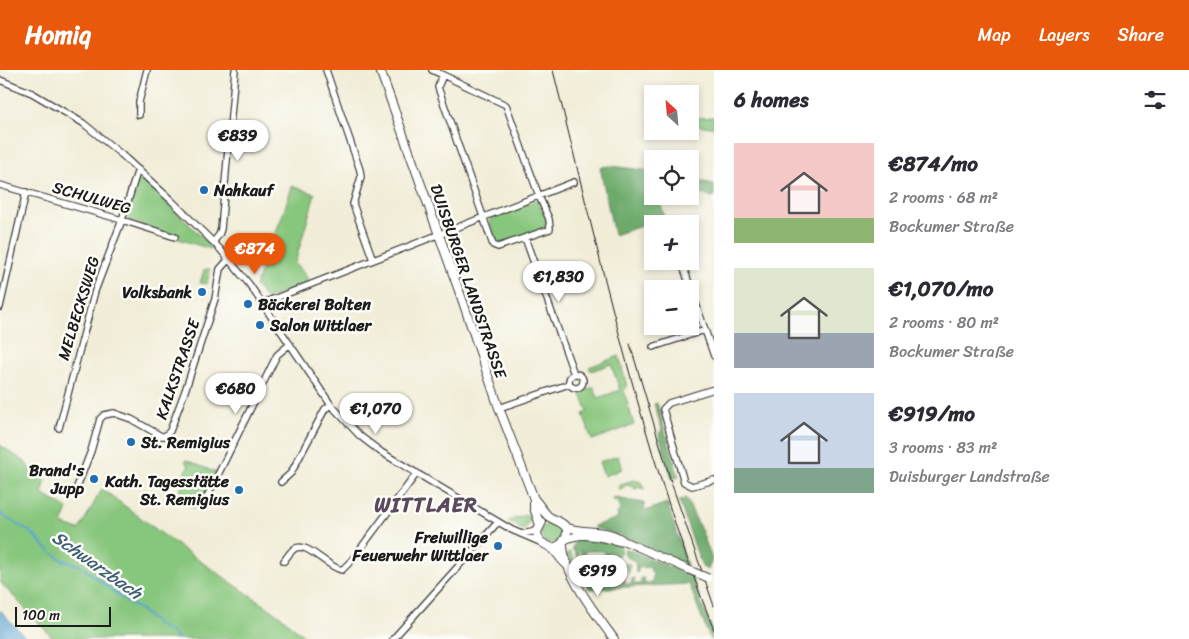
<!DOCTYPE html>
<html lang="en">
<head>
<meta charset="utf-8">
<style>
  :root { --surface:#fff; --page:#f2f2f3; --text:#2b2b33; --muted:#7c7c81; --accent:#ea580c }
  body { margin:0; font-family:Sriracha,sans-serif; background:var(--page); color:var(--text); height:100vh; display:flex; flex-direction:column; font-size:19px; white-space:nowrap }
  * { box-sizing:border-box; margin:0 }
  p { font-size:16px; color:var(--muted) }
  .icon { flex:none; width:28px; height:28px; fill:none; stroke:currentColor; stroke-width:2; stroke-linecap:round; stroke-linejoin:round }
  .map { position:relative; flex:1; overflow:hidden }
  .sheet { display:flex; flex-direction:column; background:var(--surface); width:475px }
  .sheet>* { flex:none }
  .needle { width:32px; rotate:334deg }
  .fabs { position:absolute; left:644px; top:15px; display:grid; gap:10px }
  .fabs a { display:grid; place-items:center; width:55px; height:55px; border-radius:0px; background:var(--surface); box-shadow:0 2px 8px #0003; font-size:25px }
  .scale { position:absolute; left:15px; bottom:12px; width:96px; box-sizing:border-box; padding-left:5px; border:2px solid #1c1c1c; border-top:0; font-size:14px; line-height:18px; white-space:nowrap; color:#1c1c1c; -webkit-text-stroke:4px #fdfcf7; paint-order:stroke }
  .price { position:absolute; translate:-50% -42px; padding:0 11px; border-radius:18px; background:#fff; color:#222; font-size:16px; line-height:32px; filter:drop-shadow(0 1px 2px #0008) }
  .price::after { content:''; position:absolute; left:50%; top:30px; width:15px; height:11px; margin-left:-8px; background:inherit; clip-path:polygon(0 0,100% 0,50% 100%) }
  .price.active { background:var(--accent); color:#fff }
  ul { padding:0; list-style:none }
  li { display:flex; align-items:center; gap:15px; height:125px; padding:0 20px }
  li span { display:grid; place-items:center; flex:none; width:140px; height:100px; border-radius:0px; color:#555 }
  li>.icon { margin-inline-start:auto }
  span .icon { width:60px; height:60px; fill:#fffc; stroke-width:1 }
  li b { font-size:21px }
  h2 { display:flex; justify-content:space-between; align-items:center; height:60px; padding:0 20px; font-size:21px }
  header { display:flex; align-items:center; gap:30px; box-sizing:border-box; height:70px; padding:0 25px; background:var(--accent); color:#fff }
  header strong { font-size:24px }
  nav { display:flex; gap:28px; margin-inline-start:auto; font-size:18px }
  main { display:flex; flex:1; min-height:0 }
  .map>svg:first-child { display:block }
  .green { fill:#87c67d; stroke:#52714c }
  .forest { fill:#6dab6c; stroke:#446444 }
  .water { fill:#5aa2d1; stroke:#3b5f76 }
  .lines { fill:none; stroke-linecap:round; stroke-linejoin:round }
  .stream { stroke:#5aa2d1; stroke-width:2 }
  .minor-casing { stroke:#3c3b38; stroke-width:8 }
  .tertiary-casing { stroke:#3c3b38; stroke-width:9 }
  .secondary-casing { stroke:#3c3b38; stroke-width:10 }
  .minor { stroke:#fff; stroke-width:5.5 }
  .tertiary { stroke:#fff; stroke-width:7 }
  .secondary { stroke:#fff; stroke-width:8 }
  .tram { stroke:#1c1c1c; stroke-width:1 }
  .tertiary-bridge-casing { stroke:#3c3b38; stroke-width:9; stroke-linecap:butt }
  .tertiary-bridge { stroke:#fff; stroke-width:7 }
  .poi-dot { fill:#1f6fb2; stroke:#fdfcf7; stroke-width:2 }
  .labels { text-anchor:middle; stroke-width:5; stroke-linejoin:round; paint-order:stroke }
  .poi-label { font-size:16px; font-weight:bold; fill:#1c1c1c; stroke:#fdfcf7; text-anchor:start }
  .street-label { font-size:16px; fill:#1c1c1c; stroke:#fdfcf7 }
  .water-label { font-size:18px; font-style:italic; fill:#3b5f76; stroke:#fdfcf7 }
  .district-label { font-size:21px; font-weight:bold; letter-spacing:1px; fill:#594a5e; stroke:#fdfcf7 }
</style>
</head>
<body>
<header>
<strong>Homiq</strong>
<nav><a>Map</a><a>Layers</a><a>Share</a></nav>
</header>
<main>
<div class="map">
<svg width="714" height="569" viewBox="0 0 714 569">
  <rect width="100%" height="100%" fill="#fdfcf7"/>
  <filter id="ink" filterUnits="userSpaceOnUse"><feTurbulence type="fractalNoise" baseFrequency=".02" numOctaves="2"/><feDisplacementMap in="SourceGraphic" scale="10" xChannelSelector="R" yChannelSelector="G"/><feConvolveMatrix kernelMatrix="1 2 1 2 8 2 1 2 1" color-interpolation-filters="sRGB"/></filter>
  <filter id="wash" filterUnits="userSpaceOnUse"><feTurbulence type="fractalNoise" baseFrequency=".0096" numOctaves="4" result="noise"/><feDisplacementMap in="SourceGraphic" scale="20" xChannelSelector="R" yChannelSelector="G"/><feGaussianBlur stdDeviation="1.12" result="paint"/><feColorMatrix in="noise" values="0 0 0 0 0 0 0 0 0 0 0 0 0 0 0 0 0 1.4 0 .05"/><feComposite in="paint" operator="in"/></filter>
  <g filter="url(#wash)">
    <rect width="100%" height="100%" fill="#f1edd8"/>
    <!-- green -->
    <path class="green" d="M714 47V57L700 56 697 53V48Z
      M143 109 212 177 211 179 175 168 127 149 137 112Z
      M292 116 315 124 295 193 306 206 309 213 266 229 255 216 283 144Z
      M536 130H538L548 154V156L502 173 497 172 489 151 491 148Z
      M207 199H210L207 214 200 213 204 200Z
      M619 286 627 317 624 321 634 355 592 370 583 344 588 342 580 322 594 317 598 328 620 320 611 294 591 301 589 297Z
      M0 375 25 392 33 403 46 410 42 424 68 439 62 454 79 460 102 419 181 478 282 547 307 569H54L0 512Z
      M618 386 622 399 604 406 599 392Z
      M186 390 217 403 203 432 194 438 181 432 178 427 182 415 179 413 189 395 185 392Z
      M634 410 641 412 644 419 637 417 636 420 634 417 626 415 622 419H618L620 414Z
      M528 444 529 451 525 460 520 459 517 456 508 451Z
      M541 463a10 10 0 1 1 20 0a10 10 0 1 1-20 0Z
      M570 482 583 510 581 511 566 484Z
      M626 493 630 494 629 503H628L627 498H620L619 503 618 498 608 499V504H606V494H610V496L625 495Z"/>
    <!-- forest -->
    <path class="forest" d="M610 96 652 101V126H658L665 148 614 165 600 97Z
      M690 109 714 114V127L690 122Z
      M657 333 679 408 676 407 672 409 659 364 662 359 654 334Z
      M616 428 644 433 645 441 667 433 687 495C657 481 627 466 594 458V456L618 448 617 443 620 441 617 431 613 432 612 429Z
      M686 428 702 462 712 489 708 500 702 497 679 431Z
      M577 468C591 468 606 473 621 475L620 483 616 488 614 487V483H607V488H605L604 481H585V486H583V492H585L586 497 597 496V491H600V504H598L597 499 590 500 591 515H598V510H600L601 515 610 514V509H613V514H622V509H625V514H631L632 508H634V514H641V508H644V513H652L653 503 651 502 650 497 638 498V502L636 503 635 491 626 487 624 483 625 478 691 506 714 565V569H710L689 514 589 519 579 493 581 480H579L577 487 572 478Z"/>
    <!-- water -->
    <path class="water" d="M0 540 27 569H0Z"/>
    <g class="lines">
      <!-- stream -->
      <path class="stream" d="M0 443 8 449 32 463 46 478 62 490 81 496 128 533 141 540 158 555 174 564 179 569"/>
    </g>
  </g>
  <g filter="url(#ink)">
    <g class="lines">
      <defs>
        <path id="minor" d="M326 0 360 100 361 107 353 134 373 190
          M432 0 443 5
          M443 5 506 35 539 126 549 149 550 159 498 177 493 175 440 23 438 17Z
          M0 10 32 23 83 53 122 85 172 131 220 179 249 214 331 335 360 366 381 382 512 460 540 472
          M139 45V32L147 0
          M0 115 122 150 175 167
          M525 168 574 304
          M213 172 219 165 221 159 235 0
          M682 193 714 286
          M263 233 574 112
          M0 237 26 122
          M653 277 705 260
          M569 311a7 7 0 1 1 14 0a7 7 0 1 1-14 0Z
          M714 319 669 333 663 339 684 412 692 416 714 410
          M499 338 569 314
          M59 358 95 221 122 150 138 99
          M281 412 291 403 325 339 331 335
          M77 417 91 381 100 349 104 345 114 343 131 349 161 366H165L170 361 185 321 215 229 220 199 229 189
          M203 435 277 285 290 274
          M521 464 532 462 538 459
          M284 491C287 487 290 482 294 479 306 470 326 497 342 500L352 490 417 403
          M393 569 498 452"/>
        <path id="tertiary" d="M564 456C580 465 608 456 624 471L687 499
          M565 470C583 461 602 468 621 472L624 471"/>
        <path id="secondary" d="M380 0 463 232 499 338 534 429V438L540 455
          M534 429C539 434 542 440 547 445 553 452 575 452 564 470 561 476 556 477 551 478
          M542 452 537 462C538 474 545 473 553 479 558 484 561 490 567 495
          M563 472C561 500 598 547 614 569"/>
      </defs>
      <!-- minor casing -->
      <use href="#minor" class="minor-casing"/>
      <!-- tertiary casing -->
      <use href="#tertiary" class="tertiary-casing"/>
      <!-- secondary casing -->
      <use href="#secondary" class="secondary-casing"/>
      <!-- minor -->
      <use href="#minor" class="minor"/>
      <!-- tertiary -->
      <use href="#tertiary" class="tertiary"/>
      <!-- secondary -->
      <use href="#secondary" class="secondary"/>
      <!-- tram -->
      <path class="tram" d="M553 0C600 188 642 380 714 560
        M630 274 672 415 714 536"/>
      <defs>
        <path id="tertiary-bridge" d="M687 499 708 508"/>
      </defs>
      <!-- tertiary-bridge casing -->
      <use href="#tertiary-bridge" class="tertiary-bridge-casing"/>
      <!-- tertiary-bridge -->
      <use href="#tertiary-bridge" class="tertiary-bridge"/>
    </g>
  </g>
  <!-- markers -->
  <g class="poi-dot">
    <circle cx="204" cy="120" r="5"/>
    <circle cx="202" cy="222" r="5"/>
    <circle cx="248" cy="234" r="5"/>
    <circle cx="260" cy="255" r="5"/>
    <circle cx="131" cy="372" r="5"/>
    <circle cx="94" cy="409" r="5"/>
    <circle cx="239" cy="420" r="5"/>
    <circle cx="498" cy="476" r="5"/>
  </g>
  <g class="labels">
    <!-- poi labels -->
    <g class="poi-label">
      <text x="214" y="126">Nahkauf</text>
      <text x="192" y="228" text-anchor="end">Volksbank</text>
      <text x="258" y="240">Bäckerei Bolten</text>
      <text x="270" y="261">Salon Wittlaer</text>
      <text x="141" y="378">St. Remigius</text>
      <text x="84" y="406" text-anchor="end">Brand's<tspan x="84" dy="18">Jupp</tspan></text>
      <text x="229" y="417" text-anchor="end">Kath. Tagesstätte<tspan x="229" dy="18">St. Remigius</tspan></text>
      <text x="488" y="473" text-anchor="end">Freiwillige<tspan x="488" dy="18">Feuerwehr Wittlaer</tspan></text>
    </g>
    <!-- street labels -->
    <g class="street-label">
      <text transform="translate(92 127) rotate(16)" y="6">SCHULWEG</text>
      <text transform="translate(469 211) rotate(71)" y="6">DUISBURGER LANDSTRASSE</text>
      <text transform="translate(78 238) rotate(-73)" y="6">MELBECKSWEG</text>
      <text transform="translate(177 299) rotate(-71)" y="6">KALKSTRASSE</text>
    </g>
    <!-- water labels -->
    <g class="water-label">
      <text transform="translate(97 495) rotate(35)" y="6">Schwarzbach</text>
    </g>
    <!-- district labels -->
    <g class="district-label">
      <text x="426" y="442">WITTLAER</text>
    </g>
  </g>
</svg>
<div class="fabs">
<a><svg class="needle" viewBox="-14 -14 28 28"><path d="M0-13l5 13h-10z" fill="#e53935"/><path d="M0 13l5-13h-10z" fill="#7c7c81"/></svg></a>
<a><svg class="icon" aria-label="locate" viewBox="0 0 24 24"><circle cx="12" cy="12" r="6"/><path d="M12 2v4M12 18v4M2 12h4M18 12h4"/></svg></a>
<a>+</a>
<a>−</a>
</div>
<div class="scale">100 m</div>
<b class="price" style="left:238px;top:92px">€839</b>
<b class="price active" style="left:255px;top:205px">€874</b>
<b class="price" style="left:559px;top:233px">€1,830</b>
<b class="price" style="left:236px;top:345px">€680</b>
<b class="price" style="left:376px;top:365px">€1,070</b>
<b class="price" style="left:598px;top:527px">€919</b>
</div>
<section class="sheet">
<h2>6 homes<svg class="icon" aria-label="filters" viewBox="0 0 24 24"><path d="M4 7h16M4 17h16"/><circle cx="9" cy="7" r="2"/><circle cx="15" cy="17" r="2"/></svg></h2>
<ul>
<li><span style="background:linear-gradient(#f6c9c9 75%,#8fb573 0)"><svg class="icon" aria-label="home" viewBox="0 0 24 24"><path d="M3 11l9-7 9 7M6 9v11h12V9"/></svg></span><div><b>€874/mo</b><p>2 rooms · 68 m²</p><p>Bockumer Straße</p></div></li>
<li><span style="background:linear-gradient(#dfe7d0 65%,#9aa5b1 0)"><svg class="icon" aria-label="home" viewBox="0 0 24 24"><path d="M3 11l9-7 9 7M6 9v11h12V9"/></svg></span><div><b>€1,070/mo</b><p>2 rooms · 80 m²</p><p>Bockumer Straße</p></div></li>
<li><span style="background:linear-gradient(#c9d6e8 75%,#7fa58c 0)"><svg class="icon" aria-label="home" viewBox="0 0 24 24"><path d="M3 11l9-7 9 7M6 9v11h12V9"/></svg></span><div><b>€919/mo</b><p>3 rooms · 83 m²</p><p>Duisburger Landstraße</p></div></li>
</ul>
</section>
</main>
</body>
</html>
